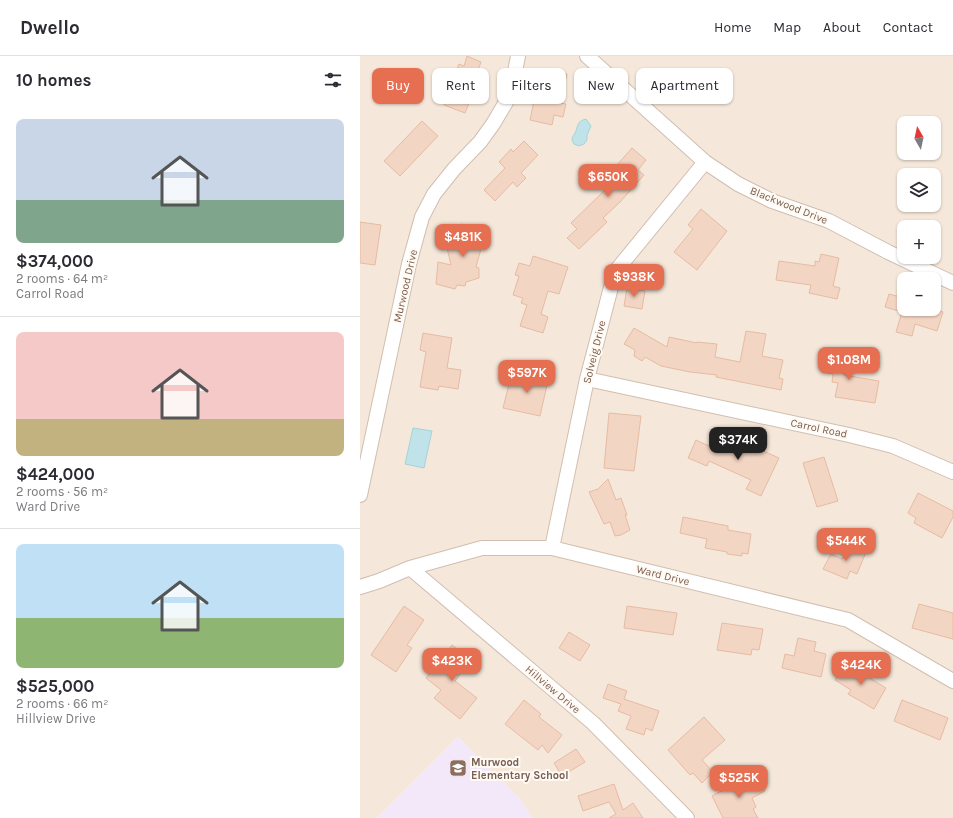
<!DOCTYPE html>
<html lang="en">
<head>
<meta charset="utf-8">
<style>
  :root { --surface:#fff; --page:#f7f7f7; --text:#2b2b33; --muted:#7c7c81; --line:#e1e1e2; --accent:#e76f51 }
  body { margin:0; font-family:Karla,sans-serif; background:var(--page); color:var(--text); height:100vh; display:flex; flex-direction:column; font-size:15px; white-space:nowrap }
  * { box-sizing:border-box; margin:0 }
  p { font-size:13px; color:var(--muted) }
  .icon { flex:none; width:22px; height:22px; fill:none; stroke:currentColor; stroke-width:2; stroke-linecap:round; stroke-linejoin:round }
  .map { position:relative; flex:1; overflow:hidden }
  .panel { display:flex; flex-direction:column; background:var(--surface); width:360px }
  .panel>* { flex:none }
  .top-card { position:absolute; left:12px; top:12px; width:380px; height:36px; display:flex; gap:8px }
  .needle { width:26px; rotate:351deg }
  .tools { position:absolute; left:537px; top:60px; display:grid; gap:8px }
  .tools a { display:grid; place-items:center; width:44px; height:44px; border-radius:8px; background:var(--surface); box-shadow:0 1px 3px #0004; font-size:20px }
  .price { position:absolute; translate:-50% -34px; padding:0 9px; border-radius:8px; background:var(--accent); color:#fff; font-size:13px; line-height:26px; filter:drop-shadow(0 1px 2px #0008) }
  .price::after { content:''; position:absolute; left:50%; top:24px; width:12px; height:9px; margin-left:-6px; background:inherit; clip-path:polygon(0 0,100% 0,50% 100%) }
  .price.active { background:#222; color:#fff }
  ul { padding:0; list-style:none }
  li { display:grid; align-content:center; gap:8px; height:212px; padding:0 16px }
  li+li { border-top:1px solid var(--line) }
  li span { display:grid; place-items:center; height:124px; border-radius:8px; color:#555 }
  li>.icon { margin-inline-start:auto }
  span .icon { width:72px; height:72px; fill:#fffc; stroke-width:1 }
  li b { font-size:17px }
  h2 { display:flex; justify-content:space-between; align-items:center; height:48px; padding:0 16px; font-size:17px }
  .tag { padding:0 14px; border-radius:8px; background:var(--surface); box-shadow:0 1px 3px #0004; font-size:14px; line-height:36px }
  .tag.active { background:var(--accent); color:#fff }
  header { display:flex; align-items:center; gap:24px; box-sizing:border-box; height:56px; padding:0 20px; background:var(--surface); border-bottom:1px solid var(--line) }
  header strong { font-size:19px }
  nav { display:flex; gap:22px; margin-inline-start:auto; font-size:14px }
  main { display:flex; flex:1; min-height:0 }
  .map>svg:first-child { display:block }
  .residential { fill:#f5e8da; fill-rule:evenodd }
  .education { fill:#f3e8fa }
  .water { fill:#bfe3e8; stroke:#a5d3da }
  .building { fill:#f3d5c3; stroke:#e6bba3 }
  .lines { fill:none; stroke-linecap:round; stroke-linejoin:round }
  .minor-casing { stroke:#d1beb0; stroke-width:16 }
  .minor { stroke:#fff; stroke-width:14 }
  .labels { text-anchor:middle; stroke-width:4; stroke-linejoin:round; paint-order:stroke }
  .street-label { font-size:11px; fill:#7a5c4d; stroke:#fffaf3 }
  .education-label { font-size:11px; font-weight:bold; fill:#785e54; stroke:#fffaf3; text-anchor:start }
</style>
</head>
<body>
<header>
<strong>Dwello</strong>
<nav><a>Home</a><a>Map</a><a>About</a><a>Contact</a></nav>
</header>
<main>
<section class="panel">
<h2>10 homes<svg class="icon" aria-label="filters" viewBox="0 0 24 24"><path d="M4 7h16M4 17h16"/><circle cx="9" cy="7" r="2"/><circle cx="15" cy="17" r="2"/></svg></h2>
<ul>
<li><span style="background:linear-gradient(#c9d6e8 65%,#7fa58c 0)"><svg class="icon" aria-label="home" viewBox="0 0 24 24"><path d="M3 11l9-7 9 7M6 9v11h12V9"/></svg></span><div><b>$374,000</b><p>2 rooms · 64 m²</p><p>Carrol Road</p></div></li>
<li><span style="background:linear-gradient(#f6c9c9 70%,#c2b280 0)"><svg class="icon" aria-label="home" viewBox="0 0 24 24"><path d="M3 11l9-7 9 7M6 9v11h12V9"/></svg></span><div><b>$424,000</b><p>2 rooms · 56 m²</p><p>Ward Drive</p></div></li>
<li><span style="background:linear-gradient(#bfe0f5 60%,#8fb573 0)"><svg class="icon" aria-label="home" viewBox="0 0 24 24"><path d="M3 11l9-7 9 7M6 9v11h12V9"/></svg></span><div><b>$525,000</b><p>2 rooms · 66 m²</p><p>Hillview Drive</p></div></li>
</ul>
</section>
<div class="map">
<svg width="593" height="762" viewBox="0 0 593 762">
  <rect width="100%" height="100%" fill="#fdf6ec"/>
  <!-- residential -->
  <path class="residential" d="M0 0H593V762H172L159 742 98 681 17 762H0ZM544 67H574V97H544ZM544 119H574V149H544ZM544 171H574V201H544ZM544 223H574V253H544Z"/>
  <!-- education -->
  <path class="education" d="M98 681 159 742 172 762H17Z"/>
  <!-- water -->
  <path class="water" d="M226 63 231 70 227 79V84L224 88 219 90 214 88 212 84C212 80 215 78 216 75 218 68 218 65 226 63Z
    M53 372 72 375 64 412 45 408Z"/>
  <!-- building -->
  <path class="building" d="M107 0 121 6 106 45 109 47 105 57 84 49 87 40 77 36 83 22 92 25 99 8 104 10Z
    M191 14 207 18 200 47 206 48 203 61 194 59 192 69 170 64 174 44 183 47Z
    M62 65 78 80 40 120 24 105Z
    M164 85 178 99 161 117 166 122 157 131 153 126 135 145 124 134 145 112 139 106 151 93 153 96Z
    M272 92 286 104 278 114 284 119 260 146 243 162 247 166 219 193 207 182 217 173 211 167 246 133 240 128Z
    M341 153 367 175 337 214 314 196 333 173 328 169Z
    M0 166 21 169 15 209 0 207Z
    M101 168 121 172 127 178 125 189H122L116 211 119 212V222L106 226 105 230 97 229 95 233 76 228 78 206 91 209 87 192H91L93 186H98Z
    M461 198 479 202 473 230 480 232 477 243 449 237 451 229 416 224 419 205 455 210V205L459 206Z
    M173 200 208 211 199 238 188 235 181 258 188 261 183 277 160 270 167 249 161 247 163 242 153 239 159 220 155 219 159 207 170 210Z
    M267 232 285 235 282 253 264 250Z
    M529 238 544 242V253H573L583 256 577 275 555 268 552 280 536 276 542 256 525 251Z
    M274 272 307 291 309 281 337 287V286L357 288 355 301 380 306 386 275 406 278 402 300 423 304 419 322 423 323 421 334 356 321 357 319 330 316 301 310 285 301 282 305 274 300 275 294 264 288Z
    M63 277 92 282 87 312 101 314 98 333 79 330 78 334 60 331 66 296 60 294Z
    M466 296 487 299 484 319 519 325 515 347 475 341 478 327 472 326 473 318 462 316Z
    M162 313 189 320 180 360 143 352 149 328 158 330Z
    M249 357 281 360 274 415 244 412Z
    M359 379 379 389 381 385 419 402 401 440 386 433 391 424 349 405 347 410 328 402 336 384 353 392Z
    M464 401 478 445 457 451 443 407Z
    M248 423 256 444 261 442 267 459H265L270 474 261 479 255 480 250 466 244 468 229 436 238 433Z
    M558 437 593 455V461L582 482 554 467 556 462 548 457Z
    M323 461 368 470V474L391 478 388 498 382 497V500L367 498V496L345 492 347 483 320 477Z
    M490 488 506 496 497 518 490 515 487 523 463 513 471 498 482 503Z
    M559 548 593 557V583L552 572Z
    M44 550 64 564 47 589 52 592 36 616 11 599Z
    M267 550 317 557 313 579 264 572Z
    M362 567 403 573 399 594 392 593 391 599 357 594Z
    M209 576 230 589 220 605 199 592Z
    M438 582 456 586 454 595 466 598 461 621 422 612 425 598 434 600Z
    M92 589 111 604 95 625 117 642 100 663 74 642 81 634 66 622Z
    M485 607 526 632 514 653 488 638 491 634 475 624Z
    M248 628 267 635 264 643 299 655 292 675 286 672 284 679 266 673 271 660 258 655 261 648 243 642Z
    M164 644 181 658 179 661 202 679 188 697 182 689 178 694 145 668Z
    M542 644 588 662 580 684 534 665Z
    M344 661 365 684 342 704 353 716 342 727 333 717 330 719 308 694Z
    M216 693 225 706 202 720 194 707Z
    M395 717 405 735 392 742 396 751 393 753 398 762H363L352 740Z
    M254 728 263 754 273 747 283 762H249L256 758 249 746 223 755 218 740Z"/>
  <g class="lines">
    <defs>
      <path id="minor" d="M227 0 345 106 378 128 412 145 469 165 528 196 593 227
        M227 323 489 379 533 390 593 416
        M0 439 49 208 62 161 74 138 94 113 120 86 133 68 146 46 154 21 158 0
        M192 492 227 323 255 216 345 106
        M50 512 233 667 327 762
        M0 531 19 525 50 512 122 492H192L488 564 593 625"/>
    </defs>
    <!-- minor casing -->
    <use href="#minor" class="minor-casing"/>
    <!-- minor -->
    <use href="#minor" class="minor"/>
  </g>
  <!-- icons -->
  <defs>
    <symbol id="school-square" viewBox="-11 -11 22 22"><rect x="-9" y="-9" width="18" height="18" rx="4" fill="#8d6e63" stroke="#fffaf3"/><path d="M0-5L7-2L0 1L-7-2ZM-4 1L0 2.5L4 1V4Q0 6-4 4Z" fill="#fff"/></symbol>
  </defs>
  <g fill-rule="evenodd">
    <use href="#school-square" x="88" y="702" width="20" height="20"/>
  </g>
  <g class="labels">
    <!-- street labels -->
    <g class="street-label">
      <text transform="translate(429 149) rotate(22)" y="4">Blackwood Drive</text>
      <text transform="translate(45 230) rotate(-77)" y="4">Murwood Drive</text>
      <text transform="translate(234 296) rotate(-76)" y="4">Solveig Drive</text>
      <text transform="translate(459 372) rotate(12)" y="4">Carrol Road</text>
      <text transform="translate(303 519) rotate(14)" y="4">Ward Drive</text>
      <text transform="translate(193 633) rotate(40)" y="4">Hillview Drive</text>
    </g>
    <!-- education labels -->
    <g class="education-label">
      <text x="111" y="710">Murwood<tspan x="111" dy="13">Elementary School</tspan></text>
    </g>
  </g>
</svg>
<div class="tools">
<a><svg class="needle" viewBox="-14 -14 28 28"><path d="M0-13l5 13h-10z" fill="#e53935"/><path d="M0 13l5-13h-10z" fill="#7c7c81"/></svg></a>
<a><svg class="icon" aria-label="layers" viewBox="0 0 24 24"><path d="M12 4l9 5-9 5-9-5zM3 14l9 5 9-5"/></svg></a>
<a>+</a>
<a>−</a>
</div>
<b class="price" style="left:248px;top:142px">$650K</b>
<b class="price" style="left:103px;top:202px">$481K</b>
<b class="price" style="left:274px;top:242px">$938K</b>
<b class="price" style="left:489px;top:325px">$1.08M</b>
<b class="price" style="left:167px;top:338px">$597K</b>
<b class="price active" style="left:378px;top:405px">$374K</b>
<b class="price" style="left:486px;top:506px">$544K</b>
<b class="price" style="left:92px;top:626px">$423K</b>
<b class="price" style="left:501px;top:630px">$424K</b>
<b class="price" style="left:379px;top:743px">$525K</b>
<div class="top-card">
<a class="tag active">Buy</a>
<a class="tag">Rent</a>
<a class="tag">Filters</a>
<a class="tag">New</a>
<a class="tag">Apartment</a>
</div>
</div>
</main>
</body>
</html>
